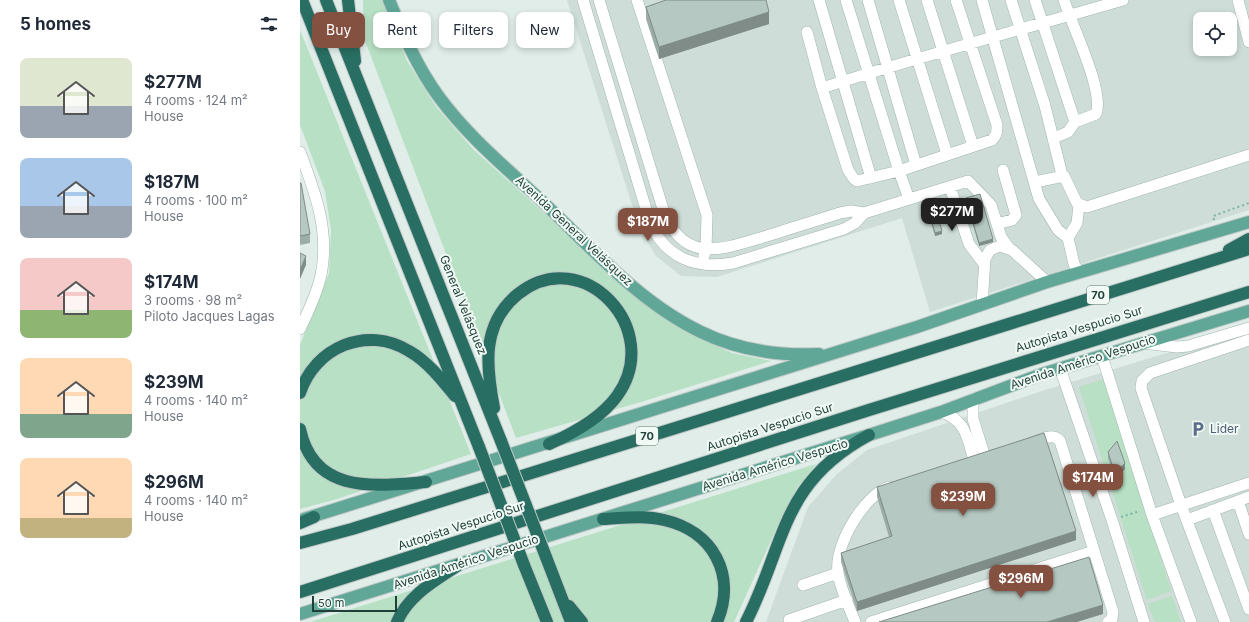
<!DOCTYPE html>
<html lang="en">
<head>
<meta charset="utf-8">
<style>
  :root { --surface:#fff; --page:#f2f2f3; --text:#1f2937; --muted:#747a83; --accent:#845040 }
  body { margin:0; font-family:Inter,sans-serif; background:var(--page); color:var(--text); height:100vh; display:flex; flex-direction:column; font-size:15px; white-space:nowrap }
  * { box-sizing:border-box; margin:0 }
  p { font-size:13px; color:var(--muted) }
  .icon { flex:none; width:22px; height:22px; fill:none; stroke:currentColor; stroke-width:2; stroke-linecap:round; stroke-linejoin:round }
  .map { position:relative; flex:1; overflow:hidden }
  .details { display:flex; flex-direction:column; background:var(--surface); width:300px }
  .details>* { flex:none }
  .banner { position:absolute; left:12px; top:12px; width:380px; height:36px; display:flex; gap:8px }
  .buttons { position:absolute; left:893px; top:12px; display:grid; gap:8px }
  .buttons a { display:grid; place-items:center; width:44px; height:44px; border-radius:8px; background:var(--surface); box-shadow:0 2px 6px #0003; font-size:20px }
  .scale { position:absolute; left:12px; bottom:10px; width:85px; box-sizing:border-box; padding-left:4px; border:2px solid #1f3f38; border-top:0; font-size:11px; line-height:14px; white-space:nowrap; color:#1f3f38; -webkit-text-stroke:3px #f1f9f5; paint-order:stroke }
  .price { position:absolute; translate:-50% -34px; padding:0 9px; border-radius:8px; background:var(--accent); color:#fff; font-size:13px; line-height:26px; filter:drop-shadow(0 1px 2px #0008) }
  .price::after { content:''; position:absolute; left:50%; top:24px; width:12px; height:9px; margin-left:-6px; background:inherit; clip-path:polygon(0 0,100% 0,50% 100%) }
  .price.selected { background:#222; color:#fff }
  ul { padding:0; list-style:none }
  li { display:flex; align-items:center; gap:12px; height:100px; padding:0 20px }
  li span { display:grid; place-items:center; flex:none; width:112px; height:80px; border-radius:8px; color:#555 }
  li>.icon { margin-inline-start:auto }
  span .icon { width:48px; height:48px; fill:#fffc; stroke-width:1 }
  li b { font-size:17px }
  h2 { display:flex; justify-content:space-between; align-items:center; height:48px; padding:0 20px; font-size:17px }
  .tag { padding:0 14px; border-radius:8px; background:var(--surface); box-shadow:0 2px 6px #0003; font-size:14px; line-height:36px }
  .tag.selected { background:var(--accent); color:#fff }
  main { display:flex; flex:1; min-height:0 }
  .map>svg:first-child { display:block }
  .built { fill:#ceddd7; fill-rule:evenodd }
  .green { fill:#b7e0c4 }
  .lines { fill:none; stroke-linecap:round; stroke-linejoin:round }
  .minor-casing { stroke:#a2b5b0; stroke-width:12 }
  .major-casing { stroke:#c0c9c7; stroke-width:14 }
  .highway-casing { stroke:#c0c9c7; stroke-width:14 }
  .path { stroke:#7db4a5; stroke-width:2; stroke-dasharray:2 3; stroke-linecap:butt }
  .minor { stroke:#fff; stroke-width:11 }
  .major { stroke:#60a797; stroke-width:12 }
  .highway { stroke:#286e62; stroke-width:12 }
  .highway-bridge-casing { stroke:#c0c9c7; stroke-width:14; stroke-linecap:butt }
  .highway-bridge { stroke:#286e62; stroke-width:12 }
  .wall { fill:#9caca6 }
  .shaded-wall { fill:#7f8c87 }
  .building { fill:#b5c8c1; stroke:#7f8c87 }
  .labels { text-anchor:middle; stroke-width:4; stroke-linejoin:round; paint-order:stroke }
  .shield { fill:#f1f9f5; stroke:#5e7771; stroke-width:1 }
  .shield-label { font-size:11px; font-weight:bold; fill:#1f3f38 }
  .street-label { font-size:12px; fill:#1f3f38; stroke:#f1f9f5 }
  .service-label { font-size:12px; fill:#4e5e75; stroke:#f1f9f5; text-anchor:start }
</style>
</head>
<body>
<main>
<section class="details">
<h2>5 homes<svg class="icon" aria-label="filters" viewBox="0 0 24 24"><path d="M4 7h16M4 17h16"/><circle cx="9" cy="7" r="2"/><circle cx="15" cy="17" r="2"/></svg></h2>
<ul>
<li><span style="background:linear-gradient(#dfe7d0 60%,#9aa5b1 0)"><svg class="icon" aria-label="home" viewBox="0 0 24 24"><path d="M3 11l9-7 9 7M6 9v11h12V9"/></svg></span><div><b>$277M</b><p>4 rooms · 124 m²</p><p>House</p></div></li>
<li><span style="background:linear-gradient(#a9c7e8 60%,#9aa5b1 0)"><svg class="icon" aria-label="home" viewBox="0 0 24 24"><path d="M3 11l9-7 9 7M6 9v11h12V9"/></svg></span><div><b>$187M</b><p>4 rooms · 100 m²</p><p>House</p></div></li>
<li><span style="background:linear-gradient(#f6c9c9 65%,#8fb573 0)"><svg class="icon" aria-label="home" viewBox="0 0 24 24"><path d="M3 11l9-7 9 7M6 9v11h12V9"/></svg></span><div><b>$174M</b><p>3 rooms · 98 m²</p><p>Piloto Jacques Lagas</p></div></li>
<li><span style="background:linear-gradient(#ffd9b3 70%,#7fa58c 0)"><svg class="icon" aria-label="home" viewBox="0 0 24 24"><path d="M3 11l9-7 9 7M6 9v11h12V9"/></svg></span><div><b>$239M</b><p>4 rooms · 140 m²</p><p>House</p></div></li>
<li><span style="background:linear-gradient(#ffd9b3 75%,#c2b280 0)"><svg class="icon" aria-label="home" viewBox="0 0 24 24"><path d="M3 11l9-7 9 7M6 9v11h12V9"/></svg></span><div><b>$296M</b><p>4 rooms · 140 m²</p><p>House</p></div></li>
</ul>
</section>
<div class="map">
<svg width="949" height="622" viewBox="0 0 949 622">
  <rect width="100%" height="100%" fill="#e0ede8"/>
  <!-- built -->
  <path class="built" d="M267 0H949V210L630 312 602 218 417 277 381 276 356 256 340 230ZM900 19H930V49H900Z
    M949 328V622H466L508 507 537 474 567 450 745 390Z"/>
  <!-- green -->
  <path class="green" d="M63 0H84L107 61 137 108 173 149 349 308 394 335 432 353 471 361 341 402 216 438 64 38Z
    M0 30 171 454 37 499 0 509V345L29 273 31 230 25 191 0 125Z
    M805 379 871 591 847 600 779 387Z
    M516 464 497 488 482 516 434 622H10Z
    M872 596 881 622H855L848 604Z"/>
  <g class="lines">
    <defs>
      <path id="minor" d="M283 0 349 219C363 257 395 270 433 263L544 229 555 223 564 213
        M299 0 363 209C383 266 423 249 467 236 491 228 515 221 540 213L551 211 564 213 668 181 691 205 701 237 709 248
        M337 0 407 215 406 249 404 256
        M519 0 571 178
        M546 0 599 171 609 199
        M568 0 616 165
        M599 0 647 154
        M627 0 673 146
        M656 0 697 125C697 132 697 135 692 140L599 171 557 181 554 179 548 170 522 88C621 56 723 29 823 0
        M682 0 739 199 758 230 768 238
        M711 0 745 106 762 175
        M735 0 775 122 768 132 754 138
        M764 0C772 26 805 92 796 114L775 122
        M938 0 949 42
        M507 32 522 88
        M0 152C15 192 30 231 21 275 17 294 8 312 0 329
        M735 182 764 176 777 203 787 207 949 155
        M650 187 669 244 684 264
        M779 205 777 223 768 238 774 264 779 273
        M697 224 712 220 716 215 703 170
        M682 305 685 259 690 250 700 246 712 250 747 282
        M843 343 877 347 888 346 949 328
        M802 356 852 515 891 622
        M760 368 812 520 844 622
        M673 399V419L685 457
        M641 412C666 420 667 437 674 460
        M731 443C740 440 753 432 760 441L813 612 812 619 808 622
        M938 501 949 534
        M913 510 949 609
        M852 515 949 483
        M887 520 949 497
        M503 585 538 573
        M489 620 547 600
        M555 622C549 606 540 589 538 572 534 546 564 495 589 487
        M571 622 794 551
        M925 622 881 505 841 388 842 381 850 373 949 340"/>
      <path id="major" d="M89 0C103 34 117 67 139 97 169 138 210 171 247 206 294 251 342 304 401 332 438 350 478 356 519 354
        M4 519 617 327 747 282 949 222
        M0 614 569 435 641 412 742 374 949 311"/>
      <path id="highway" d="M2 0 179 447
        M26 0 201 441
        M48 0 55 61
        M929 250 949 239
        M0 393C15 347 67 325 109 351 127 361 142 380 155 396
        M194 408C186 366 181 324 218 294 283 242 365 330 317 396 301 418 274 433 249 444
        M0 429C14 495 75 486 126 482
        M303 519C323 518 344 515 364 520 413 531 437 575 417 622
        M0 523 14 517
        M0 543 52 529 949 249
        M246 557 271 622
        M224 565 247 622
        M0 592 569 410 949 292
        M269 606 282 622
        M97 622C108 595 136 580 160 564
        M446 622C486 543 480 483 569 435"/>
    </defs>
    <!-- minor casing -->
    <use href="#minor" class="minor-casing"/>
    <!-- major casing -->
    <use href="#major" class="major-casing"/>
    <!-- highway casing -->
    <use href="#highway" class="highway-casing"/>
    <!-- path -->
    <path class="path" d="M914 220 913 216 949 203
      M821 517 840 511"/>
    <!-- minor -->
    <use href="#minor" class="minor"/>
    <!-- major -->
    <use href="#major" class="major"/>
    <!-- highway -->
    <use href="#highway" class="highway"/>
    <defs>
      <path id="highway-bridge" d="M201 441 246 557
        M179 447 224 565"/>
    </defs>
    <!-- highway-bridge casing -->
    <use href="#highway-bridge" class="highway-bridge-casing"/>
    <!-- highway-bridge -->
    <use href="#highway-bridge" class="highway-bridge"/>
  </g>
  <!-- wall -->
  <path class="wall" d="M346 7 469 24 359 59 346 19Z
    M0 183 10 234V243L0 245Z
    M666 198 693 242 679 246 666 201Z
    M630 216 642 234 635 236 630 220Z
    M808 452 825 469 815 480 808 458Z
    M577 487 776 540 557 611 541 562V553L589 537 577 497Z"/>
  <!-- shaded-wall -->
  <path class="shaded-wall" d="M469 12V24L359 59V47Z
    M642 231V234L635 236V233Z
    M693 239V242L679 246V243Z
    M6 256V265L0 279V270Z
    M825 463V469L815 480V474Z
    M776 531V540L557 611V602Z
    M803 605V614L777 622H747Z"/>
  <!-- building -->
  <path class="building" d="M366 0H466L469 12 359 47 346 7Z
    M0 183H1L10 234 0 236Z
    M680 194 693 239 679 243 666 198Z
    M637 214 642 231 635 233 630 216Z
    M0 253 6 256 0 270Z
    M744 433 776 531 557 602 541 553 592 536 577 487Z
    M817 441 825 463 815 474 808 452Z
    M789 557 803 605 747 622H579Z"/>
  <!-- icons -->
  <defs>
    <symbol id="parking-bare" viewBox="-9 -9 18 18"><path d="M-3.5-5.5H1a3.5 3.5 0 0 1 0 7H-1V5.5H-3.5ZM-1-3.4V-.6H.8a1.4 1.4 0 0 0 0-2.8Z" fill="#5c6f8a" stroke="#f1f9f5" stroke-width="2.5" paint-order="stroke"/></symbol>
  </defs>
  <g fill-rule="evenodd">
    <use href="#parking-bare" x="887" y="418" width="22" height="22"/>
  </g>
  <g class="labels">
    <!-- shield labels -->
    <g class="shield">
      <rect x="787" y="286" width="22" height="18" rx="3"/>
      <rect x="336" y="427" width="22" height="18" rx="3"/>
    </g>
    <g class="shield-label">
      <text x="798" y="299">70</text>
      <text x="347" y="440">70</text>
    </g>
    <!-- street labels -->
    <g class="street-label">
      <text transform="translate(274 231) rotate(43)" y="4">Avenida General Velásquez</text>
      <text transform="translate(163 305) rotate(68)" y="4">General Velásquez</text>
      <text transform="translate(779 329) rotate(-17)" y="4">Autopista Vespucio Sur</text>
      <text transform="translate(783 362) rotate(-18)" y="4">Avenida Américo Vespucio</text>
      <text transform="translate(470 427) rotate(-18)" y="4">Autopista Vespucio Sur</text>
      <text transform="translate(475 465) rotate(-17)" y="4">Avenida Américo Vespucio</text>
      <text transform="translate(161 526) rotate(-18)" y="4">Autopista Vespucio Sur</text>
      <text transform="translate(166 562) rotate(-18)" y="4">Avenida Américo Vespucio</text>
    </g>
    <!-- service labels -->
    <g class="service-label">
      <text x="910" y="433">Lider</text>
    </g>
  </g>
</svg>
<div class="buttons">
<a><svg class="icon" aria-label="locate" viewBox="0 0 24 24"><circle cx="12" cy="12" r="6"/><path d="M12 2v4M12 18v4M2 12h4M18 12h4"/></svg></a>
</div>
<div class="scale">50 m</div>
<b class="price selected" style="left:652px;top:232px">$277M</b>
<b class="price" style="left:348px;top:242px">$187M</b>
<b class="price" style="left:793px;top:498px">$174M</b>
<b class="price" style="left:663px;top:517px">$239M</b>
<b class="price" style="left:721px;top:599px">$296M</b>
<div class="banner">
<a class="tag selected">Buy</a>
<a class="tag">Rent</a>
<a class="tag">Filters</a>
<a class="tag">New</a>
</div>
</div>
</main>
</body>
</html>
